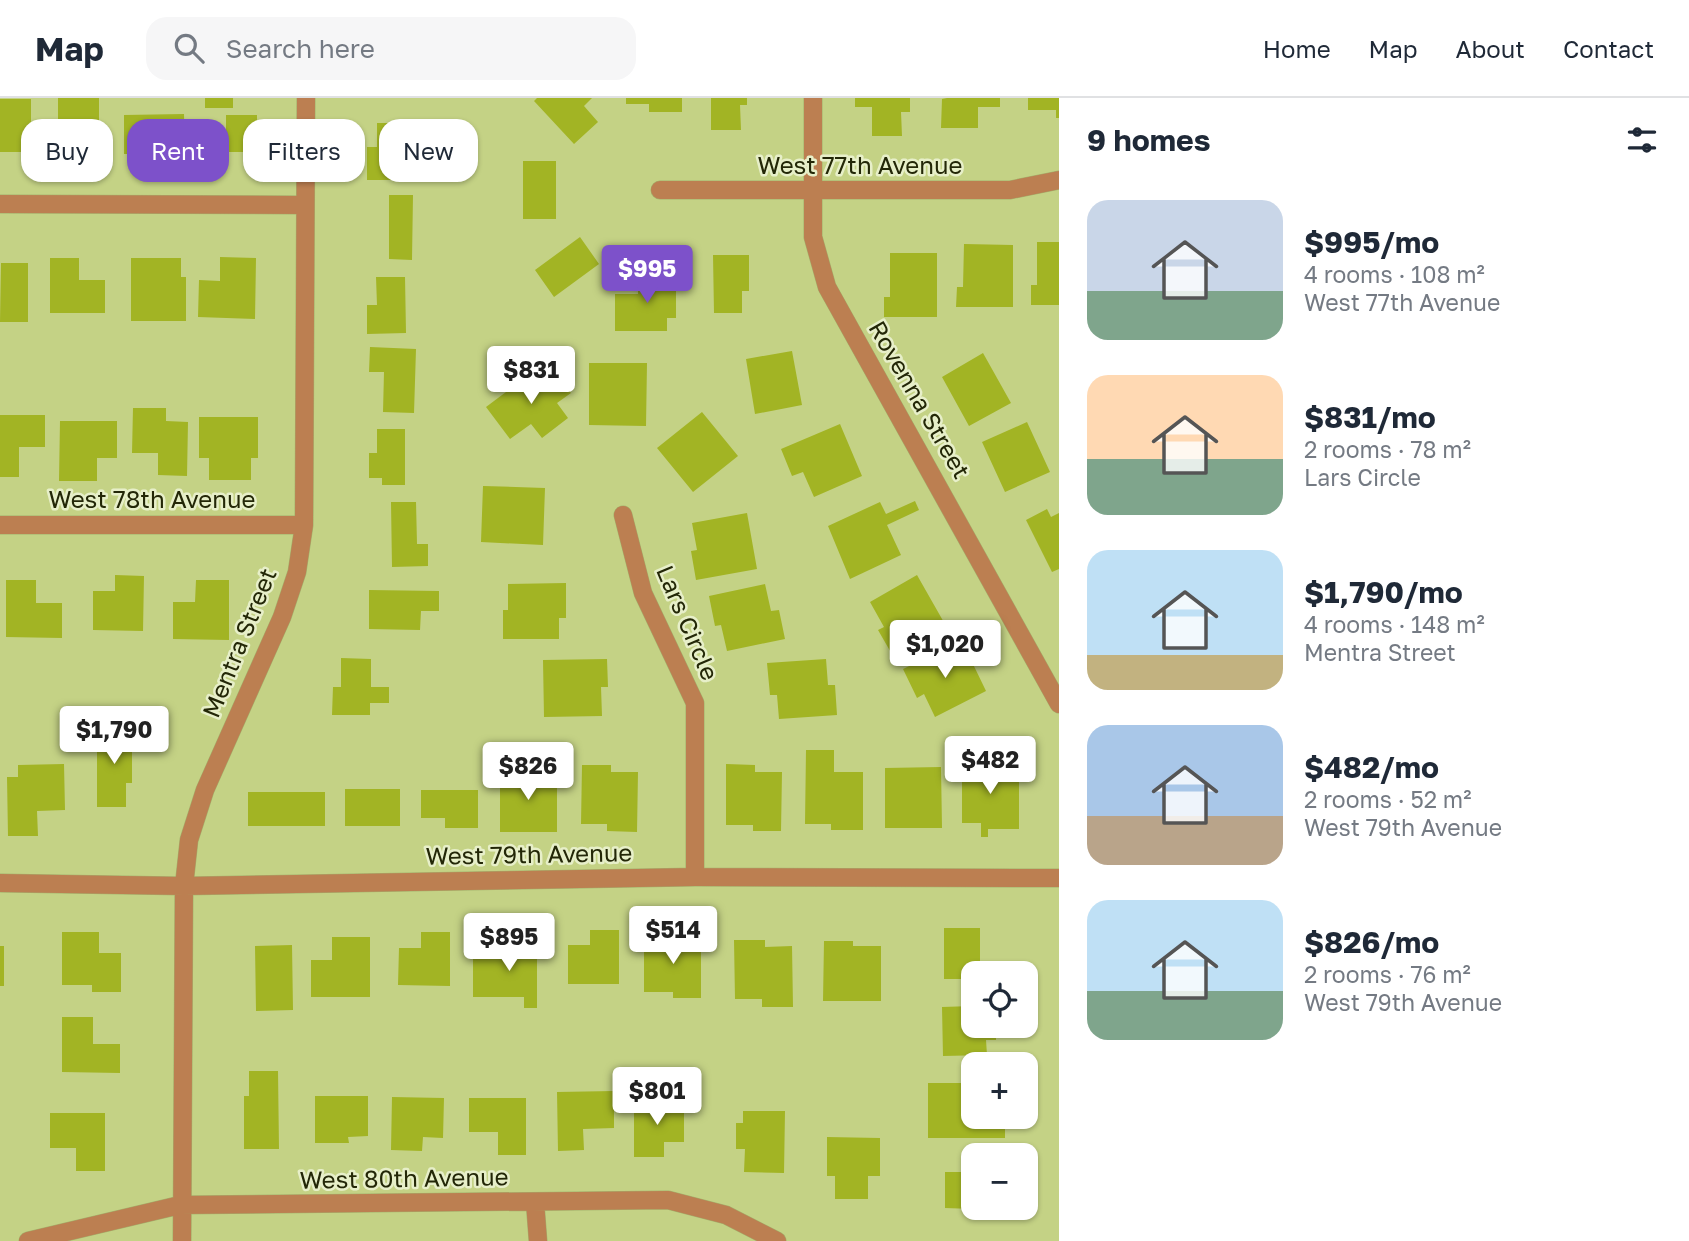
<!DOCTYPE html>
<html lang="en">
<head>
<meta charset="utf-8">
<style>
  :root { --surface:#fff; --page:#f6f6f7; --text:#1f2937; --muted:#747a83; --line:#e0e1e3; --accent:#7d51ca }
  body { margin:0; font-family:"Golos Text",sans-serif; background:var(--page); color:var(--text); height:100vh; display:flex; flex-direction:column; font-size:26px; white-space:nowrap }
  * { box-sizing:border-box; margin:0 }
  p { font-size:23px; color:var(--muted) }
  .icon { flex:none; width:38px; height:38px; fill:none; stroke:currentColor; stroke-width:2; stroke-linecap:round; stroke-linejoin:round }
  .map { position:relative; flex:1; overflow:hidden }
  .sheet { display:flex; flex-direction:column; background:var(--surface); width:630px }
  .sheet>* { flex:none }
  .guide { position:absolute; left:21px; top:21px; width:665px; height:63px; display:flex; gap:14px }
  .fabs { position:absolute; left:961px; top:863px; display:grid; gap:14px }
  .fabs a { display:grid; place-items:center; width:77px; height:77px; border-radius:14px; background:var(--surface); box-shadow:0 2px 5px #0004; font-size:35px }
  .price { position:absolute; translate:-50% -60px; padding:0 16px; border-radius:7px; background:#fff; color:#222; font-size:23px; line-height:46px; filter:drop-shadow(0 2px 4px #0008) }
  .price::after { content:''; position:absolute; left:50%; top:42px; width:21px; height:16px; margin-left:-10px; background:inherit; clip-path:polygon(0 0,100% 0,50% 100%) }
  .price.active { background:var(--accent); color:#fff }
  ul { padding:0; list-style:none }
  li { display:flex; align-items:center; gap:21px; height:175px; padding:0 28px }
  li span { display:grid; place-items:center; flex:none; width:196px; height:140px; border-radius:21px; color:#555 }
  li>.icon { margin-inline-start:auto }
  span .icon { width:84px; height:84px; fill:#fffc; stroke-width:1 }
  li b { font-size:30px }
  h2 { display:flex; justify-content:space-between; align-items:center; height:84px; padding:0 28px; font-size:30px }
  .tag { padding:0 24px; border-radius:21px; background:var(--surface); box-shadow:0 2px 5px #0004; font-size:24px; line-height:63px }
  .tag.active { background:var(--accent); color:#fff }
  header { display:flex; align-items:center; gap:42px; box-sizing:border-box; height:98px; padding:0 35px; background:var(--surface); border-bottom:2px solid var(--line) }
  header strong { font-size:33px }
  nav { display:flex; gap:38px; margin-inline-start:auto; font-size:24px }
  .search { width:490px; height:63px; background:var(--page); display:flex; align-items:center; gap:18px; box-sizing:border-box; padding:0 24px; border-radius:21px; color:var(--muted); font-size:26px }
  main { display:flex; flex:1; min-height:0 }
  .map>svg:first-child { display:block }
  .building { fill:#a2b424 }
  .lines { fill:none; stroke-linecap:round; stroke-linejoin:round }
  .street-casing { stroke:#a4b06c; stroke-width:19 }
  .street { stroke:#bc7f51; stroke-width:18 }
  .labels { text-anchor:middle; stroke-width:5; stroke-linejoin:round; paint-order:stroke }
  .street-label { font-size:24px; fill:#232707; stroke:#e7efc9 }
</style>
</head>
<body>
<header>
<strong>Map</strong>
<div class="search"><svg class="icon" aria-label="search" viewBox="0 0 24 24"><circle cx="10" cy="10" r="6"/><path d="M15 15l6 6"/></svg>Search here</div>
<nav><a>Home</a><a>Map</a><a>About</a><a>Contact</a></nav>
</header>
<main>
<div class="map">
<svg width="1059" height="1143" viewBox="0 0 1059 1143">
  <rect width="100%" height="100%" fill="#c4d285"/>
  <!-- building -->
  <path class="building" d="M58 0H99V38H92V56L58 55Z
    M205 0H233V10H205Z
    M537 0H592L584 8 598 24 574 46 534 3Z
    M626 0H682V14H649V6H626Z
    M711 0H747V7H740L741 32H711Z
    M855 0H910V14H901L902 38H872V9H855Z
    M947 0H1000V9H978V30H941L942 1Z
    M1028 0H1059V20H1056V12H1028Z
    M0 1H31V54H0Z
    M184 16 185 56H124V17Z
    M226 17H257V54H226Z
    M377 25H405V82H367V49H377Z
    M523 63H556V121H523Z
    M389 97H413L412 162 389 161Z
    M580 139 599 166 554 199 535 172Z
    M1037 144H1059V207H1031V187H1037Z
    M964 146 1013 147V209H956L957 189H963Z
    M890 155H937V219H884V199H890Z
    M713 157H749V193H742V215H714Z
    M220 159 256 160 255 221 198 219 199 182 220 183Z
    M50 160H79V182H105V215H50Z
    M131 160H181V179H186V223H131Z
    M1 165H28V224H0Z
    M638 176H676V220H667V233H615V196H638Z
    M376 179H405L406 235 367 236V207H377Z
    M370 249 416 251 414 315 383 314 384 274H369Z
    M792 253 802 307 755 316 746 261Z
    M983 255 1011 305 969 328 942 279Z
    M589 265H647L646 328 589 327Z
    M534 273 544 286 557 276 571 295 557 305 568 320 542 340 531 326 510 341 486 309Z
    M133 310H166V323L188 324 187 378 158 377V355H132Z
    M702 314 738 358 693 394 657 350Z
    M0 317H45V349H19V379H0Z
    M199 319H258V360H251V382H209V360H199Z
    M60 323H117V360H97V383H59Z
    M1027 324 1050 374 1005 394 982 344Z
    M840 326 862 378 814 399 803 374 792 378 781 351Z
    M377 331H405V387H382V380H369V355H377Z
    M483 388 545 390 543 447 481 444Z
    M915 403 919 412 887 427 901 457 850 481 828 428 880 404 886 416Z
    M391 404H416L417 446H428V468L392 469Z
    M1047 411 1051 419 1059 415V471L1052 474 1026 422Z
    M747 415 757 471 696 482 691 453 697 452 692 425Z
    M115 477 144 478 143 533 93 532V493H115Z
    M917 477 946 528 893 558 878 532 884 529 870 504Z
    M6 482H36V505H62V540L6 539Z
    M196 482H229V542L173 541V504H195Z
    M566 485V520H559V541H503V512H508V486Z
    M765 486 771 513 779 512 785 541 727 553 721 527 715 528 709 498Z
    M369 492 439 493V513H421L420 532 369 531Z
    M955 546 965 567 972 564 986 593 935 619 924 596 917 600 903 571Z
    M341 560 371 561V589H389V605H370V617H332L333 589H341Z
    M607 561 608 589H601L602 618 544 619 543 562Z
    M826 561 828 587H835L837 617 779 621 777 597H770L767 565Z
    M97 630H132V685H126V709H97Z
    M806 652H834V674H863V732H831V726H805Z
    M962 661H994V672H1019V731H988V739H981V725H962Z
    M64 666 65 712 37 713 38 738H8L7 679H18V667Z
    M726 666 755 667V674H782L781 733H753V727H726Z
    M582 667H611V674H638L637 734 607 733V726H581Z
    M941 669 942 730H885V670Z
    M500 672 530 673V678H557V734H500Z
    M345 691H400V728H345Z
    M421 692H478V730H445V720H421Z
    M248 694H325V728H248Z
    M944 830H980V875H973V881H944Z
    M590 832H619V886H568V847H590Z
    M62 834H99V855H121V894H92V887H62Z
    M421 834H450V888L398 887 399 850H421Z
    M644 836H675V842H701V900H673V894H644Z
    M332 839H370V899H311V862H332Z
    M503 840H537V910H524V899H473V860H503Z
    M734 842H765V849L792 848 793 909H762V901H735Z
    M824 843H853V848H881V903H823Z
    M292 847 293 912 256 913 255 848Z
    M0 848H4V888H0Z
    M973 908V928H996V942H986L987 957 943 958 942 909Z
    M62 919H93V946H120V975L62 974Z
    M249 973H278L279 1051H244V998H249Z
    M928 985H973V1018H1005V1040H928Z
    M614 993V1030L583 1031 584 1052 558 1053 557 994Z
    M315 998H368V1038L348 1039 349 1045H315Z
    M392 999 444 1000 443 1040 423 1039 422 1053 391 1052Z
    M469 1000H526V1057H498V1034H469Z
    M634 1004H684V1044H664V1059H634Z
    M743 1013H785L784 1075 744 1074 745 1051H736V1025H743Z
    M50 1015H105V1073H76V1050H50Z
    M827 1039 880 1040V1078H868V1101H835V1078H827Z
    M945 1074H973V1111L945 1110Z"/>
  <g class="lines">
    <defs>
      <path id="street" d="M813 0V139L827 189 1059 606
        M660 92H1010L1059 82
        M0 106 305 107
        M623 417 643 495 695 605V779
        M0 427H304
        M0 785 184 788 695 779 1059 780
        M535 1104 538 1143
        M28 1143 180 1107 668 1102 726 1117 777 1143
        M182 1143 184 788 189 742 205 692 282 519 297 474 304 427 306 0"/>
    </defs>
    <!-- street casing -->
    <use href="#street" class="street-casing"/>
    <!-- street -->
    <use href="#street" class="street"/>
  </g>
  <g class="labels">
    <!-- street labels -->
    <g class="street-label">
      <text x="860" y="76">West 77th Avenue</text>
      <text transform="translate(919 302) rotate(60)" y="8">Rovenna Street</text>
      <text x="152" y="410">West 78th Avenue</text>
      <text transform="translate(687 525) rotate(67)" y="8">Lars Circle</text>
      <text transform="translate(240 545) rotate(-68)" y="8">Mentra Street</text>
      <text transform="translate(529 757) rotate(-1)" y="8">West 79th Avenue</text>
      <text transform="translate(404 1081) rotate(-1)" y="8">West 80th Avenue</text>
    </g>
  </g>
</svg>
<div class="fabs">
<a><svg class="icon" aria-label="locate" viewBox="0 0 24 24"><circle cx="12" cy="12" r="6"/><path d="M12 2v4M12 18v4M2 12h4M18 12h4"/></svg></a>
<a>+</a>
<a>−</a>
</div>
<b class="price active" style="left:647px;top:207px">$995</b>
<b class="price" style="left:531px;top:308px">$831</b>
<b class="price" style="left:945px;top:582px">$1,020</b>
<b class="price" style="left:114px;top:668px">$1,790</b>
<b class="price" style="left:990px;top:698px">$482</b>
<b class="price" style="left:528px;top:704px">$826</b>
<b class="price" style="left:673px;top:868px">$514</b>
<b class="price" style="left:509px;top:875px">$895</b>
<b class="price" style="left:657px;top:1029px">$801</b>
<div class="guide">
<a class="tag">Buy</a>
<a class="tag active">Rent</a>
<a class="tag">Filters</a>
<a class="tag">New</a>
</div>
</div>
<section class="sheet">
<h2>9 homes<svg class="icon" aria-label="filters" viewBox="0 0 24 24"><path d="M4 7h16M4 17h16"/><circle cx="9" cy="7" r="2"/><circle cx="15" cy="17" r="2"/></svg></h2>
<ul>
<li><span style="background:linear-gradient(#c9d6e8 65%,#7fa58c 0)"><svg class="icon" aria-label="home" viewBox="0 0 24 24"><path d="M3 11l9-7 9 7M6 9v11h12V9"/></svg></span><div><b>$995/mo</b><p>4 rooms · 108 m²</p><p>West 77th Avenue</p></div></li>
<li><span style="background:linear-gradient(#ffd9b3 60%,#7fa58c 0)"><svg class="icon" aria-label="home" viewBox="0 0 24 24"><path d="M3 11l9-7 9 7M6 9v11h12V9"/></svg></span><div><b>$831/mo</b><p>2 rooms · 78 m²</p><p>Lars Circle</p></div></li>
<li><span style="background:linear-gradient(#bfe0f5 75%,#c2b280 0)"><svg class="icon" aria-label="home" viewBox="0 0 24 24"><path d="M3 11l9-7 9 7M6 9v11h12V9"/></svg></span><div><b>$1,790/mo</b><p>4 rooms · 148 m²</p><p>Mentra Street</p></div></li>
<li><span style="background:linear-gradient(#a9c7e8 65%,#b9a48a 0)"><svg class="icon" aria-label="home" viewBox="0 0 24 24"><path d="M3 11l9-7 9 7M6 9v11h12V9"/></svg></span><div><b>$482/mo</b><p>2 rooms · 52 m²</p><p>West 79th Avenue</p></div></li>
<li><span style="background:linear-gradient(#bfe0f5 65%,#7fa58c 0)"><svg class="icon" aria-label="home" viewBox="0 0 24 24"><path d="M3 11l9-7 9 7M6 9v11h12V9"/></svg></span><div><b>$826/mo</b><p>2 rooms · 76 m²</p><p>West 79th Avenue</p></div></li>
</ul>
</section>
</main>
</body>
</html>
